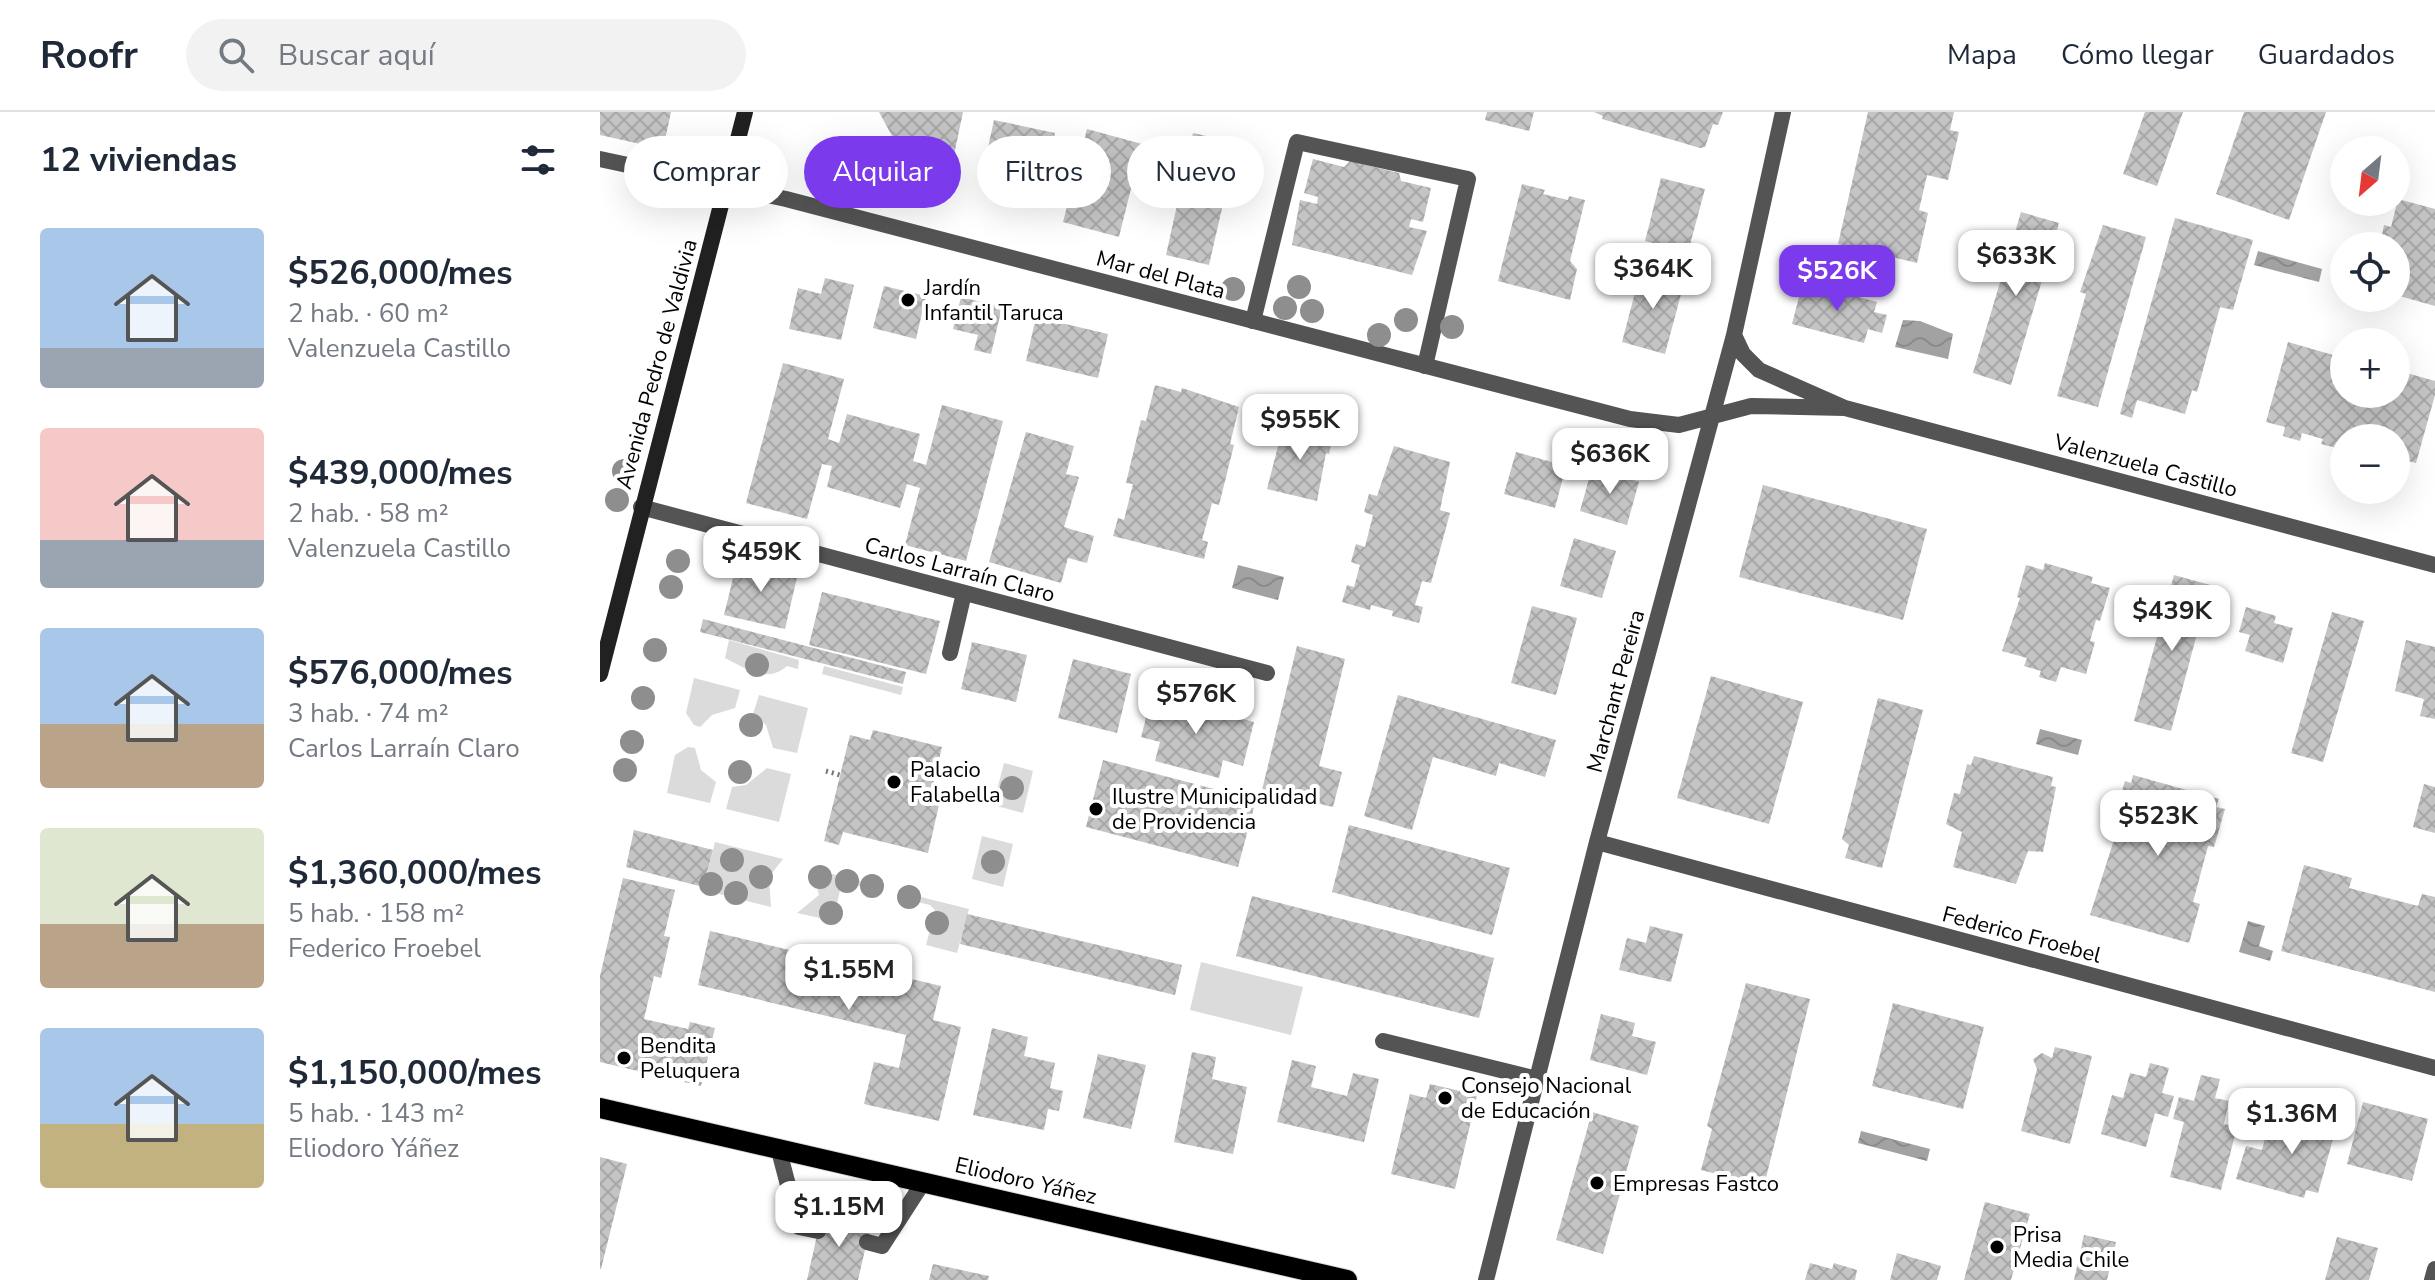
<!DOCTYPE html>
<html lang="es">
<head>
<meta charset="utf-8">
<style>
  :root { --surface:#fff; --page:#f2f2f3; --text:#1f2937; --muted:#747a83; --line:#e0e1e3; --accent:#7c3aed }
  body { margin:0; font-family:"Nunito Sans",sans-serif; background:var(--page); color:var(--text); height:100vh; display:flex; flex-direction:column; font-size:30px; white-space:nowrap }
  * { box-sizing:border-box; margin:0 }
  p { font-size:26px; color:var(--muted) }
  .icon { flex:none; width:44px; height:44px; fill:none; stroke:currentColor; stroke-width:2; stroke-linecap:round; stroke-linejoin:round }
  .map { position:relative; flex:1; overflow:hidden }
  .drawer { display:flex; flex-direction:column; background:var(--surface); width:600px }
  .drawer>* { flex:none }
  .guide { position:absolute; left:24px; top:24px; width:760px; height:72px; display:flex; gap:16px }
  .needle { width:52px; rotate:208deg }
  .fabs { position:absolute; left:1730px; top:24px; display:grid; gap:16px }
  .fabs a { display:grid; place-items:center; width:80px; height:80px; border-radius:50%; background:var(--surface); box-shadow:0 8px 32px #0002; font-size:40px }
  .price { position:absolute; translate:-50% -68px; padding:0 18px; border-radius:16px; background:#fff; color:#222; font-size:26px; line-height:52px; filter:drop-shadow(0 2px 4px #0008) }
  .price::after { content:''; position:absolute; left:50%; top:48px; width:24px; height:18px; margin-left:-12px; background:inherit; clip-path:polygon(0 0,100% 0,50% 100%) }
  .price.current { background:var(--accent); color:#fff }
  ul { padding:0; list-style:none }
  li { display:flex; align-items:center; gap:24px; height:200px; padding:0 40px }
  li span { display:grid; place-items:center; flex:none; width:224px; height:160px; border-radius:8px; color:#555 }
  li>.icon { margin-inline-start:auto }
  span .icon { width:96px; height:96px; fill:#fffc; stroke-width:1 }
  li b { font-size:34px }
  h2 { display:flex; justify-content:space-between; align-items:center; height:96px; padding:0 40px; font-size:34px }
  .pill { padding:0 28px; border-radius:36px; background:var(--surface); box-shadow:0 8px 32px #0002; font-size:28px; line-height:72px }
  .pill.current { background:var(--accent); color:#fff }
  header { display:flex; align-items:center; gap:48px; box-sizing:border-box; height:112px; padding:0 40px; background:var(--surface); border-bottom:2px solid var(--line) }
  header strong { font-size:38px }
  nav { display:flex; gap:44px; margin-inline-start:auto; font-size:28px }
  .search { width:560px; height:72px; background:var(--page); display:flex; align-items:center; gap:20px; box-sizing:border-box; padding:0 28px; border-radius:44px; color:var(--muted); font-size:30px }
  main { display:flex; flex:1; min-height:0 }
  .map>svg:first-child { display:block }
  .grass { fill:#dbdbdb }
  .water { fill:url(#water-waves) }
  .building { fill:url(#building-cross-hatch) }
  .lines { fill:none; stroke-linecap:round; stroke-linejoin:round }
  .primary-casing { stroke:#dbdbdb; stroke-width:22 }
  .path { stroke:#767676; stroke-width:5; stroke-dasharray:2 4; stroke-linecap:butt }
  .service { stroke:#545454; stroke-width:16 }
  .minor { stroke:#545454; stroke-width:16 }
  .secondary { stroke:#212121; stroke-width:16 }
  .primary { stroke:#000; stroke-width:20 }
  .tree { fill:#8e8e8e }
  .poi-dot { fill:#000; stroke:#fff; stroke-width:3 }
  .labels { text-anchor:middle; stroke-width:8; stroke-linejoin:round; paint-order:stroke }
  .street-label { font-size:22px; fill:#000; stroke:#fff }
  .poi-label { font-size:22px; fill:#000; stroke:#fff; text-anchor:start }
</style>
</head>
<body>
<header>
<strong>Roofr</strong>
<div class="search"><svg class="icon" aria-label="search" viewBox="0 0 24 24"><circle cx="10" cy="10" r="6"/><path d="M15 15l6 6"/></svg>Buscar aquí</div>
<nav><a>Mapa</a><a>Cómo llegar</a><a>Guardados</a></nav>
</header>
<main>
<section class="drawer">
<h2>12 viviendas<svg class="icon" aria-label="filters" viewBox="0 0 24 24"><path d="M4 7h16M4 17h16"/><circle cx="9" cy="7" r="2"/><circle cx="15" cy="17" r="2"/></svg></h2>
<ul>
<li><span style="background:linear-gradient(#a9c7e8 75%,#9aa5b1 0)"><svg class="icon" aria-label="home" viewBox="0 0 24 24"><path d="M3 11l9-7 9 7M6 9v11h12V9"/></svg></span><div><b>$526,000/mes</b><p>2 hab. · 60 m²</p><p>Valenzuela Castillo</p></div></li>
<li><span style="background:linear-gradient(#f6c9c9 70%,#9aa5b1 0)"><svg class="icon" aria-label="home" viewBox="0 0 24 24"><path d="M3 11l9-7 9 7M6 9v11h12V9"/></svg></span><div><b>$439,000/mes</b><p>2 hab. · 58 m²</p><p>Valenzuela Castillo</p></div></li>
<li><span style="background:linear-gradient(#a9c7e8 60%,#b9a48a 0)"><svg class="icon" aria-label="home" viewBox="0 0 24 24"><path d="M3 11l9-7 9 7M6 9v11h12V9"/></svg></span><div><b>$576,000/mes</b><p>3 hab. · 74 m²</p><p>Carlos Larraín Claro</p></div></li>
<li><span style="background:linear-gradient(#dfe7d0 60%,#b9a48a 0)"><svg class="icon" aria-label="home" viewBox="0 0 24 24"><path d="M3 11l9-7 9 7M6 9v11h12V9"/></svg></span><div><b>$1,360,000/mes</b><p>5 hab. · 158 m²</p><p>Federico Froebel</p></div></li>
<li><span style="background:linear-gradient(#a9c7e8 60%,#c2b280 0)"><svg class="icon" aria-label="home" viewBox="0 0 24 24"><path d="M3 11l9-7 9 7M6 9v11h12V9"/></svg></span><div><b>$1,150,000/mes</b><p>5 hab. · 143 m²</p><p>Eliodoro Yáñez</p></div></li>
</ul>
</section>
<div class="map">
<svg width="1835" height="1168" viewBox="0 0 1835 1168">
  <defs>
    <pattern id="water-waves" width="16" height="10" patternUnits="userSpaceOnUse" patternTransform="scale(2)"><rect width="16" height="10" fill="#a2a2a2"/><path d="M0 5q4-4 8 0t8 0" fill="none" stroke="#8a8a8a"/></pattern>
    <pattern id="building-cross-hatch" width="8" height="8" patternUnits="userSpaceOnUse" patternTransform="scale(2)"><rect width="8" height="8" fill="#c4c4c4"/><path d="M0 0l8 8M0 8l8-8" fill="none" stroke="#a7a7a7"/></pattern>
  </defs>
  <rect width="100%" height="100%" fill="#fff"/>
  <!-- grass -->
  <path class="grass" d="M129 528 199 548 198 557 187 554C167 572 145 556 125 546Z
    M224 554 303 575 301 583 222 562Z
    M94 566 140 578 135 596 112 603 100 615 94 613 86 601Z
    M159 583 208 596 197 641 173 636 166 613 153 602Z
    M88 635 95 636 101 658 116 670 110 691 67 681 75 643Z
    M404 651 433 659 423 701 393 693Z
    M167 656 191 662 179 710 126 697 132 675 146 673Z
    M382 724 413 732 403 775 372 767Z
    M115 730 183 747 169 765 171 795 103 778Z
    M212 757 281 774 280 779 247 771 241 774 233 809 197 801 219 783Z
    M301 780 369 797 357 841 326 833 335 798 330 793 301 786Z
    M601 850 703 875 691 923 590 898Z"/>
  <!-- water -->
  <path class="water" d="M1658 139 1722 157 1719 170 1654 153Z
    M1303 208 1320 209 1353 222 1348 247 1295 235Z
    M638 453 684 465 678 488 632 476Z
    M1440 617 1482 628 1478 643 1436 632Z
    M1648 809 1665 814 1659 834 1673 839 1670 849 1639 840Z
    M1261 1019 1330 1037 1327 1049 1258 1031Z"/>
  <!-- building -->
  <path class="building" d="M0 0H71L63 37 0 23Z
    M279 0H363L344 91 286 78 297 33Z
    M887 0H934L929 19 885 8Z
    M994 0H1123L1118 13 1113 12 1105 35 1100 36 1002 7 1003 4Z
    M1268 0H1354L1350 18 1359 20 1348 68 1327 63 1319 98 1328 101 1317 151 1238 132Z
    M1545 0H1583L1557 74 1523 62Z
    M1644 0H1726L1689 108 1616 82Z
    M394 8 455 21 441 86 380 73Z
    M487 17 542 32 519 125 463 110Z
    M593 21 637 31 609 153 566 143Z
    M713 47 744 55 750 49 799 61 801 69 831 76 823 110 811 107 809 115 827 119 812 163 692 133 700 88 717 92 718 85 704 81Z
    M1061 66 1105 77 1088 140 1045 129Z
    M922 72 945 78 943 82 968 88 969 84 985 88 970 149 977 157 970 188 898 169Z
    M1798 87 1835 97V194L1796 183V134H1788L1791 125 1782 123 1784 113 1791 115Z
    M1421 100 1459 111 1411 273 1373 261Z
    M1575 106 1653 128 1633 198 1620 195 1597 280 1592 278 1585 302 1537 288 1532 306 1520 302Z
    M1503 113 1546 125 1498 295 1457 284 1486 182 1480 180Z
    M1042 154 1069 161 1068 167 1084 171 1065 242 1022 230Z
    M225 166 254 173 241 228 189 217 198 176 221 182Z
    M1203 170 1277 190 1274 200 1287 203 1282 221 1268 217 1264 231 1192 212Z
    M284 174 326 184 316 227 273 216Z
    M361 185 402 195 391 242 374 238 378 223 353 217Z
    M436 205 508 222 498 266 426 249Z
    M1688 230 1733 243V248L1744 251V282H1796V258L1835 269V283L1816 351 1796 346V326H1744V338L1721 332 1723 327 1702 321 1700 329 1683 324 1685 315 1666 310Z
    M183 251 244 267 228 327 239 331 247 302 320 322 313 349 326 353 342 293 403 309 366 449 305 433 320 376 307 372 300 396 227 375 232 354 222 352 207 407 146 391Z
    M555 273 581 280 582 276 639 295 630 332 634 333 619 393 612 391 602 428 608 430 604 447 513 424 518 406 524 408 533 372 526 371 541 308 546 309Z
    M684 311 733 324 729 342 726 341 717 389 667 377Z
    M426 320 474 334 466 362 479 365 464 415 494 424 487 451 468 446 461 471 389 450Z
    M794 334 850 350 840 398 850 401 831 471 822 469 815 493 823 495 819 511 792 504 793 499 771 493 770 498 742 490 747 473 754 475 760 453 751 450 756 432 765 435 773 403 764 400 769 382 777 384Z
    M916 340 966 354 955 396 904 382Z
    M992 356 1039 370 1027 413 980 399Z
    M1163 373 1327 417 1303 508 1139 465Z
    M974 426 1016 439 1002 486 960 474Z
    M138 446 198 461 185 517 124 503Z
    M1445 451 1493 465 1491 471 1510 476 1500 509 1496 508 1490 529 1495 530 1486 562 1461 555 1456 570 1439 565 1441 559 1424 554 1427 546 1402 539 1420 486 1417 485 1426 453 1443 458Z
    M1574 463 1610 473 1571 619 1534 609Z
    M222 480 340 509 326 562 209 533Z
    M932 494 977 506 956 583 911 571Z
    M1646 495 1676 504 1674 511 1693 516 1683 551 1645 539 1650 523 1639 520Z
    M1732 500 1764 509 1723 650 1691 641Z
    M103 507 306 560 303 572 100 520Z
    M1806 528 1835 535V607L1820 604 1824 587 1795 579Z
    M372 530 427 543 416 590 361 577Z
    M697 534 745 547 719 654 742 660 733 695 662 678Z
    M473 547 531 562 517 621 458 606Z
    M1111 564 1203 590 1169 712 1077 686Z
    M552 583 654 610 643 654 623 648 619 666 555 649 560 630 541 625Z
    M798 583 956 628 945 665 899 651 896 664 833 645 812 718 764 704Z
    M1278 586 1323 598 1282 756 1245 746 1249 733 1242 727Z
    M273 618 342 635 329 690 339 693 328 741 243 720 239 733 224 729 250 623 270 628Z
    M1374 644 1453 665 1451 674 1456 675 1443 740 1428 739 1416 772 1353 755 1362 720 1346 712 1354 681 1360 682 1367 652 1371 653Z
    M503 648 656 688 638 755 486 715Z
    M1533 663 1619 687 1616 695 1625 697 1614 735 1608 734 1593 790 1600 792 1589 831 1490 803 1519 712 1513 711 1525 669 1531 671Z
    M1824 672 1835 675V721L1813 715Z
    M749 713 910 756 892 823 732 780Z
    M34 718 113 738 103 775 26 755Z
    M1704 753 1752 766 1749 776 1818 794 1822 782 1835 785V880L1681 839Z
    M23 766 75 778 64 824 70 825 61 866 54 864 44 907 88 917 90 910 115 916 101 974 0 950V864Z
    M652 784 894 846 879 906 636 844Z
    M367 802 582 853 575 883 360 832Z
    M1050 814 1083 822 1071 870 1019 858 1027 826 1046 831Z
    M110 819 341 874 333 908 361 915 339 1009 264 992 274 950 299 956 306 923 98 873Z
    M1146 871 1210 887 1164 1074 1101 1058 1112 1017 1107 1014Z
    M1293 891 1384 915 1363 997 1272 974Z
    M1001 902 1035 911 1032 924 1056 930 1047 963 990 948Z
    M392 916 428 925 424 944 455 951 450 976 463 979 459 999 448 997 444 1018 373 1003Z
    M1455 935 1492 944 1470 1032 1421 1019 1437 957 1433 947 1442 941 1452 946Z
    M592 940 616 945 612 967 647 975 633 1042 574 1030Z
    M498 942 546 953 531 1017 483 1006Z
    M692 948 716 954 711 975 747 984 753 961 779 967 764 1030 677 1010Z
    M1550 951 1569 956 1562 981 1574 984 1568 1005 1555 1001 1546 1035 1501 1022 1512 983 1523 986 1530 961 1546 965Z
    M1601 963 1620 967 1615 986 1629 989 1624 1012 1637 1015 1621 1078 1570 1065 1584 1010 1573 1007 1579 985 1594 989Z
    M830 972 877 983 855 1077 791 1062 810 982 826 986Z
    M1763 990 1828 1007 1812 1069 1747 1052Z
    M1703 993 1729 1000 1728 1005 1738 1009 1718 1081 1706 1078 1704 1086 1636 1067 1646 1034 1662 1038 1666 1022 1673 1023 1675 1016 1695 1022Z
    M992 1000 1039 1014 1003 1142 956 1128Z
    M0 1045 27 1052 1 1157H0Z
    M1385 1090 1430 1102 1411 1168H1364Z
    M222 1101 271 1112 258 1168H207Z
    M1484 1123 1516 1130 1507 1168H1474Z
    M1737 1125 1778 1136 1769 1168H1725Z
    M1297 1141 1341 1154 1337 1168H1290Z
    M1210 1151 1232 1157 1234 1151 1257 1158 1255 1168H1205Z
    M333 1152 389 1164 388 1168H329Z"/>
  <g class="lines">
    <defs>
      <path id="primary" d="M0 996 747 1168"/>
    </defs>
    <!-- primary casing -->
    <use href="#primary" class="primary-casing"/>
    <!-- path -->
    <path class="path" d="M226 659 240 663"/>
    <!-- service -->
    <path class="service" d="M653 209 697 30 868 67 825 254
      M350 541 364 481
      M783 929 937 967
      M178 1035 199 1115 218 1119
      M267 1130 282 1134 324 1069"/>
    <!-- minor -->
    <path class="minor" d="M0 47 186 87 1030 307 1079 313 1151 294 1245 296
      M1134 223 1143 242 1159 258 1245 296 1835 453
      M41 395 667 561
      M997 730 1835 956
      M886 1168 997 730 1134 223 1183 0
      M1832 1168 1835 1157"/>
    <!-- secondary -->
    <path class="secondary" d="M0 562 145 0"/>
    <!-- primary -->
    <use href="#primary" class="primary"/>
  </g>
  <!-- trees -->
  <g class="tree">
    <circle cx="699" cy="175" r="12"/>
    <circle cx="633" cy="177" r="12"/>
    <circle cx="685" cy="196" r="12"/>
    <circle cx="712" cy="199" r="12"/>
    <circle cx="806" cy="208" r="12"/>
    <circle cx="852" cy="215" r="12"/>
    <circle cx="779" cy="223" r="12"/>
    <circle cx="24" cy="359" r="12"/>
    <circle cx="17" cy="388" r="12"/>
    <circle cx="78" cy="449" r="12"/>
    <circle cx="71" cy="475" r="12"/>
    <circle cx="55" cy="538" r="12"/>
    <circle cx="157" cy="553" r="12"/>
    <circle cx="43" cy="586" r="12"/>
    <circle cx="151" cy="613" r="12"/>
    <circle cx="32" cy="630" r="12"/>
    <circle cx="25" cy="658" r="12"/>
    <circle cx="140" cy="660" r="12"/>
    <circle cx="412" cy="676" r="12"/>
    <circle cx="132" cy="748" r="12"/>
    <circle cx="393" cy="750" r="12"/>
    <circle cx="161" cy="765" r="12"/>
    <circle cx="220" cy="765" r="12"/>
    <circle cx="247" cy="769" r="12"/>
    <circle cx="111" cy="772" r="12"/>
    <circle cx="272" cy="774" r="12"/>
    <circle cx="136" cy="781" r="12"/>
    <circle cx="309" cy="785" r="12"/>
    <circle cx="231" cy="801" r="12"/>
    <circle cx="337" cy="811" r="12"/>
  </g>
  <!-- markers -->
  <g class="poi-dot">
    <circle cx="308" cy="188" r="8"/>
    <circle cx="294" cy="670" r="8"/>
    <circle cx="496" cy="697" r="8"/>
    <circle cx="24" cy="946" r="8"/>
    <circle cx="845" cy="986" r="8"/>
    <circle cx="997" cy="1071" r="8"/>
    <circle cx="1397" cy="1135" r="8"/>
  </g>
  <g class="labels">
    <!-- street labels -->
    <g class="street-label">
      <text transform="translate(561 162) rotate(15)" y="8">Mar del Plata</text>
      <text transform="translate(56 252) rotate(-75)" y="8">Avenida Pedro de Valdivia</text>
      <text transform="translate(1546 353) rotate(15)" y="8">Valenzuela Castillo</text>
      <text transform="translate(360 457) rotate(15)" y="8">Carlos Larraín Claro</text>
      <text transform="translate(1015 579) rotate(-75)" y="8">Marchant Pereira</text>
      <text transform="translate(1422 822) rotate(15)" y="8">Federico Froebel</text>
      <text transform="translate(426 1068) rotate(13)" y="8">Eliodoro Yáñez</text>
    </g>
    <!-- poi labels -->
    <g class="poi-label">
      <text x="324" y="183">Jardín<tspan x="324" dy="25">Infantil Taruca</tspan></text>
      <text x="310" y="665">Palacio<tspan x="310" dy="25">Falabella</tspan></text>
      <text x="512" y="692">Ilustre Municipalidad<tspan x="512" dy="25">de Providencia</tspan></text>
      <text x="40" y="941">Bendita<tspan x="40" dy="25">Peluquera</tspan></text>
      <text x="861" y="981">Consejo Nacional<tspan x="861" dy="25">de Educación</tspan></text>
      <text x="1013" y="1079">Empresas Fastco</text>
      <text x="1413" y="1130">Prisa<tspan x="1413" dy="25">Media Chile</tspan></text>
    </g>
  </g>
</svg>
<div class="fabs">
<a><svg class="needle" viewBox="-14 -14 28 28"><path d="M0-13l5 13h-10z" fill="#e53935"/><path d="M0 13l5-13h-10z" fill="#747a83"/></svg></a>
<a><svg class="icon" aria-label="locate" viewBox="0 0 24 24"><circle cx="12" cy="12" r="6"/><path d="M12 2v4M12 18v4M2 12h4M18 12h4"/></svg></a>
<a>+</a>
<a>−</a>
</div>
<b class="price" style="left:1416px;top:186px">$633K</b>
<b class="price" style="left:1053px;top:199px">$364K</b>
<b class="price current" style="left:1237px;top:201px">$526K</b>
<b class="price" style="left:700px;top:350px">$955K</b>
<b class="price" style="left:1010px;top:384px">$636K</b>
<b class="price" style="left:161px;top:482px">$459K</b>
<b class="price" style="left:1572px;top:541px">$439K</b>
<b class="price" style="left:596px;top:624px">$576K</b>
<b class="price" style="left:1558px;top:746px">$523K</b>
<b class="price" style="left:249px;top:900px">$1.55M</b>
<b class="price" style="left:1692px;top:1044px">$1.36M</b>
<b class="price" style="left:239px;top:1137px">$1.15M</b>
<div class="guide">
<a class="pill">Comprar</a>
<a class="pill current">Alquilar</a>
<a class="pill">Filtros</a>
<a class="pill">Nuevo</a>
</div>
</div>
</main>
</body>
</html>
